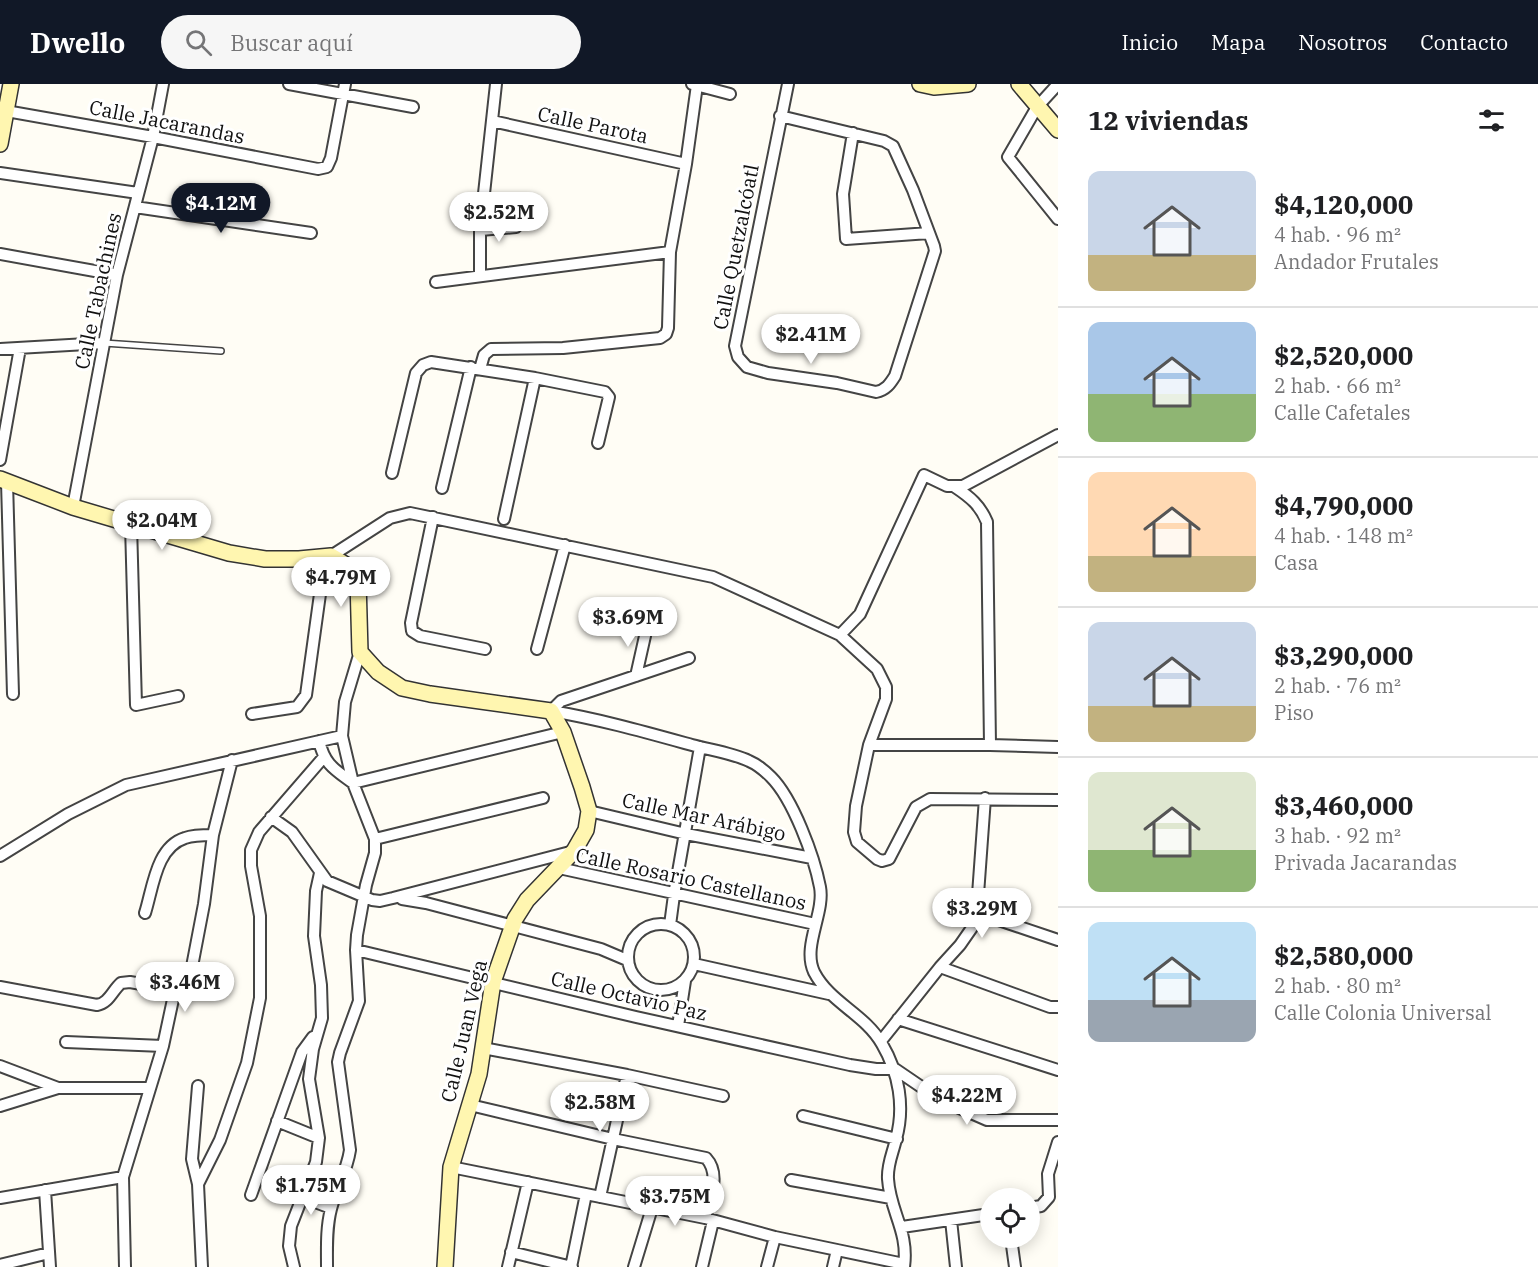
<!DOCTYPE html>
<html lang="es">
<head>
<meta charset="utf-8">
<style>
  :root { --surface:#fff; --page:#f6f6f6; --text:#202124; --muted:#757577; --line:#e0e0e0; --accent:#111827 }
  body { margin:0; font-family:"IBM Plex Serif",serif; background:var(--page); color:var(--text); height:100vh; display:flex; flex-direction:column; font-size:22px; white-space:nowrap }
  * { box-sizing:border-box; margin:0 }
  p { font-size:20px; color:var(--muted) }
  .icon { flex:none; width:33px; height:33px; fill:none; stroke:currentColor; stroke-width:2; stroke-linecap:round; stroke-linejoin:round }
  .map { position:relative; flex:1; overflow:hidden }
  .drawer { display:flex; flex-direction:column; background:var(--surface); width:480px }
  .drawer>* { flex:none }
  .buttons { position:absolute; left:980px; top:1104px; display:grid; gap:12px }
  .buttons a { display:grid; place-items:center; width:60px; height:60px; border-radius:50%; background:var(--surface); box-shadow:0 3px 15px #0003; font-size:30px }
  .price { position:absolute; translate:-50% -51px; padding:0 14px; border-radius:21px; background:#fff; color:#222; font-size:20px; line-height:39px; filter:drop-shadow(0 2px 3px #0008) }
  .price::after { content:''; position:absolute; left:50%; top:36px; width:18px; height:14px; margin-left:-9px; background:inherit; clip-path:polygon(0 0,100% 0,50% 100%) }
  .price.on { background:var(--accent); color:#fff }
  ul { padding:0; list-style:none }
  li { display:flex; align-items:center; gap:18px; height:150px; padding:0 30px }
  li+li { border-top:2px solid var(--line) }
  li span { display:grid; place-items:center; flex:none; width:168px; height:120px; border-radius:12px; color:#555 }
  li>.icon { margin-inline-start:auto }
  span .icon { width:72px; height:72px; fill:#fffc; stroke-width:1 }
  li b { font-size:26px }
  h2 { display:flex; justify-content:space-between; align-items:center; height:72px; padding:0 30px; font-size:26px }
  header { display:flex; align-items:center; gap:36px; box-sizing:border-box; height:84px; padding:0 30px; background:var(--accent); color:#fff }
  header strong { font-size:28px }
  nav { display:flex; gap:33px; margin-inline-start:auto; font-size:21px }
  .search { width:420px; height:54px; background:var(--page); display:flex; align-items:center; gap:15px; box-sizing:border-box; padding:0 21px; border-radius:33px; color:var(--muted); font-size:22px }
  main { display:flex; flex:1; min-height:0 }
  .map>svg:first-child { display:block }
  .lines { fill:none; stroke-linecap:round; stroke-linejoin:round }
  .lane-casing { stroke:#444; stroke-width:8 }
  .street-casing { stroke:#444; stroke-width:14 }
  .secondary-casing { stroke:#333; stroke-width:18 }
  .lane { stroke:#fff; stroke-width:5 }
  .street { stroke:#fff; stroke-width:10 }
  .secondary { stroke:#fff6b0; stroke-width:15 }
  .labels { text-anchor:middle; stroke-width:6; stroke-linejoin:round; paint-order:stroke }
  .street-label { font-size:20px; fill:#111; stroke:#fff }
</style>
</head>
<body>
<header>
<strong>Dwello</strong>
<div class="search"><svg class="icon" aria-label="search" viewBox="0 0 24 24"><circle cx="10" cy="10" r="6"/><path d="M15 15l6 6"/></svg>Buscar aquí</div>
<nav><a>Inicio</a><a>Mapa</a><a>Nosotros</a><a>Contacto</a></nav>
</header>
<main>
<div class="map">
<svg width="1058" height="1183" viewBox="0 0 1058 1183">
  <rect width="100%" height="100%" fill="#fffdf5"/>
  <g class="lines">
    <defs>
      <path id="lane" d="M104 259 221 267"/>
      <path id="street" d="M289 0 413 23
        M692 0 730 10
        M1058 0 1037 23 1008 73 1058 135
        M0 26 153 53 318 85 327 83 331 74 345 0
        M780 32 884 57 893 62 913 106 934 162 935 167 895 292C890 300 886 306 876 308L837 299 768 289 747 283 738 273 735 262 788 0
        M492 37 686 80
        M853 49 843 110 846 155 929 149
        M0 89 138 109
        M135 123 311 149
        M480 146 516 143
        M0 170 117 191
        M480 192V146L496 0
        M436 198 670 168
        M0 265 104 259
        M480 285 484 271 491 265 563 264 660 254 666 250 668 244 670 168 686 80 697 1
        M0 376 20 264
        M392 389 416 289 423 281 431 278 535 294 605 308 609 313 598 359
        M7 398 13 610
        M955 403C970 413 980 421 987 438L990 661
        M442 404 471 283
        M73 423 117 191 153 53 163 0
        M433 433 411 539 412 547 420 552 485 565
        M504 435 535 294
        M131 441 136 621 178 612
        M331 472 390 434 410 429 713 493 840 551 877 585 886 603V615L869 661 856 722 854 748 857 758 877 775 882 777 889 775 916 723 930 715 1058 716
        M840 551 860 530 924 391 947 402H963L1058 351
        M537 565 565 461
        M636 592 647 543
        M551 627C599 635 645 648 692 661 710 666 732 669 749 677 756 680 765 687 771 693 793 715 814 772 820 803 825 829 802 862 814 888 830 919 865 930 882 960 899 989 905 1023 896 1055 893 1069 887 1080 888 1095 890 1128 909 1147 904 1183
        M551 627 561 617 689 574
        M252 630 297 623 306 611 325 474
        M319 657C325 681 334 685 353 699L563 648
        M869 661H990L1058 663
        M589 727 686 750 812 774
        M271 733 292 748 327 797 372 816 380 817 393 814 574 767
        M375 755 543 714
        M0 772 68 730 126 701 342 652
        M559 784 815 840
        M402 815 426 819 601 865 627 876
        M145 829C153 804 156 763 185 754 193 751 204 751 213 751
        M978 829 1058 856
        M628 873a33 33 0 1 1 66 0a33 33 0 1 1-66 0Z
        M670 841 674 811 700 663
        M356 866 636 933 850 981 876 985H895
        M694 880 829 910
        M940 883 1050 923H1058
        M0 903 97 921C109 919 112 907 121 899L130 898 175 906
        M898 935 1058 986
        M678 942 685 897
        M881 957 940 883 960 861 976 838 985 714
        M66 958 163 962
        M483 964 627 991 723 1012
        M0 982 58 1004
        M895 985 939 1015 987 1036H1058
        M198 1002 192 1075 198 1100
        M470 1021 613 1055 706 1074C721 1090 710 1114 705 1134
        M0 1022 58 1004H150
        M803 1032 897 1055
        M277 1037 319 1054
        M451 1083 705 1134 775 1153 904 1180
        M791 1096 891 1114
        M45 1106 50 1183
        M251 1111 302 968 313 953
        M302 1113 331 1124
        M600 1113 627 991
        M0 1114 123 1093
        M1029 1124 1041 1122 1049 1113 1048 1090 1058 1058
        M951 1136 956 1183
        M902 1143 990 1130
        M1011 1154 1015 1183
        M511 1168 572 1183
        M0 1181 49 1169
        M125 1183 123 1093 163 962 175 906 183 902 190 893 204 820 213 751 232 676
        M202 1183 198 1100 220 1056 247 979 260 914V832L251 782V766L259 748 323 674
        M294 1183 289 1162 291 1142 316 1078 319 1054 309 995 313 965 322 934 321 901 314 852 316 807 320 789
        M327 1183C327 1164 326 1144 331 1125 336 1105 347 1087 350 1066L338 978 340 969 359 917 356 866 357 851 366 801 375 769V755L353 699 342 652 345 618 360 568
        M508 1183 528 1098
        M571 1183 586 1110
        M634 1183 652 1124
        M702 1183 713 1137
        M767 1183 775 1153
        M833 1183 837 1166"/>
      <path id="secondary" d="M920 0 934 3 968 0
        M1019 0 1058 46
        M0 60 11 0
        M0 395 73 423 229 469 265 475H299L331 472 346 481 358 497 360 568 378 588 402 604 430 610 551 627 563 648 582 703 589 727 586 746 574 767 527 816 515 835 493 898 479 990 451 1083 445 1183"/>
    </defs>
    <!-- lane casing -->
    <use href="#lane" class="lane-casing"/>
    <!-- street casing -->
    <use href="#street" class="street-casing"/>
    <!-- secondary casing -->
    <use href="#secondary" class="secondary-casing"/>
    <!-- lane -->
    <use href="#lane" class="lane"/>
    <!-- street -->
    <use href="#street" class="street"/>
    <!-- secondary -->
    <use href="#secondary" class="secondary"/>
  </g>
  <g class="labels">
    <!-- street labels -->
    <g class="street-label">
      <text transform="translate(167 38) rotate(11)" y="7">Calle Jacarandas</text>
      <text transform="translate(593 41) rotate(12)" y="7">Calle Parota</text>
      <text transform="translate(736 163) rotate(-79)" y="7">Calle Quetzalcóatl</text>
      <text transform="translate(98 207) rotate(-78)" y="7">Calle Tabachines</text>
      <text transform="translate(704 733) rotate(12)" y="7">Calle Mar Arábigo</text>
      <text transform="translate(691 795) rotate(12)" y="7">Calle Rosario Castellanos</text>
      <text transform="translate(629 912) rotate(13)" y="7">Calle Octavio Paz</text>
      <text transform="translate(464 947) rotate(-77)" y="7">Calle Juan Vega</text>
    </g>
  </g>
</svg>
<div class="buttons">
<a><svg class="icon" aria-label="locate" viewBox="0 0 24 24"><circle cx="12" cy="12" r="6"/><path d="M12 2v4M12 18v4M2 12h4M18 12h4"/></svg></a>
</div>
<b class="price on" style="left:221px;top:150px">$4.12M</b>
<b class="price" style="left:499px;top:159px">$2.52M</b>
<b class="price" style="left:811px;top:281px">$2.41M</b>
<b class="price" style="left:162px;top:467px">$2.04M</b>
<b class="price" style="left:341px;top:524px">$4.79M</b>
<b class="price" style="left:628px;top:564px">$3.69M</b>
<b class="price" style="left:982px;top:855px">$3.29M</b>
<b class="price" style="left:185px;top:929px">$3.46M</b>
<b class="price" style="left:967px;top:1042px">$4.22M</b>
<b class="price" style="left:600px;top:1049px">$2.58M</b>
<b class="price" style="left:311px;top:1132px">$1.75M</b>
<b class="price" style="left:675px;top:1143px">$3.75M</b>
</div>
<section class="drawer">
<h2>12 viviendas<svg class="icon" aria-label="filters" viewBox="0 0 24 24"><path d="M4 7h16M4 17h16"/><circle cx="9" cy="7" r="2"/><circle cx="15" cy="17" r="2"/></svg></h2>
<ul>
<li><span style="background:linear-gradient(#c9d6e8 70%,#c2b280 0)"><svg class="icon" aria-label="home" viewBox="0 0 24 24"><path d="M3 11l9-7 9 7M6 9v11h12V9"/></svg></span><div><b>$4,120,000</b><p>4 hab. · 96 m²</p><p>Andador Frutales</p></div></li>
<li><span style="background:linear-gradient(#a9c7e8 60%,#8fb573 0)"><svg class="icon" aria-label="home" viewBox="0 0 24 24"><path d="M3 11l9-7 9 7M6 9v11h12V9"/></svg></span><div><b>$2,520,000</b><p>2 hab. · 66 m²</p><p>Calle Cafetales</p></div></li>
<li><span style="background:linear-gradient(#ffd9b3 70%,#c2b280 0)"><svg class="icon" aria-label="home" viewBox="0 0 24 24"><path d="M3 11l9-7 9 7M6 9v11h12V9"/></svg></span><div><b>$4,790,000</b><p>4 hab. · 148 m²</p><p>Casa</p></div></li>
<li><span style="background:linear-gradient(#c9d6e8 70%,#c2b280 0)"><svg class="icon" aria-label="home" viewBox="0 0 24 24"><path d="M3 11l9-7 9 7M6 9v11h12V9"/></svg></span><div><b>$3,290,000</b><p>2 hab. · 76 m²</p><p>Piso</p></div></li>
<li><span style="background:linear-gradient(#dfe7d0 65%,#8fb573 0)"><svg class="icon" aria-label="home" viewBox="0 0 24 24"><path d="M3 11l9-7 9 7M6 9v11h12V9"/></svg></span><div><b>$3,460,000</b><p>3 hab. · 92 m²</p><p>Privada Jacarandas</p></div></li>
<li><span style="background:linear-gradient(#bfe0f5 65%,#9aa5b1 0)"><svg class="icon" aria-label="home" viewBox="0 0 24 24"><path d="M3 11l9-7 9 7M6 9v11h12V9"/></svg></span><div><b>$2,580,000</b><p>2 hab. · 80 m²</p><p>Calle Colonia Universal</p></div></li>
</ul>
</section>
</main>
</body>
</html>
